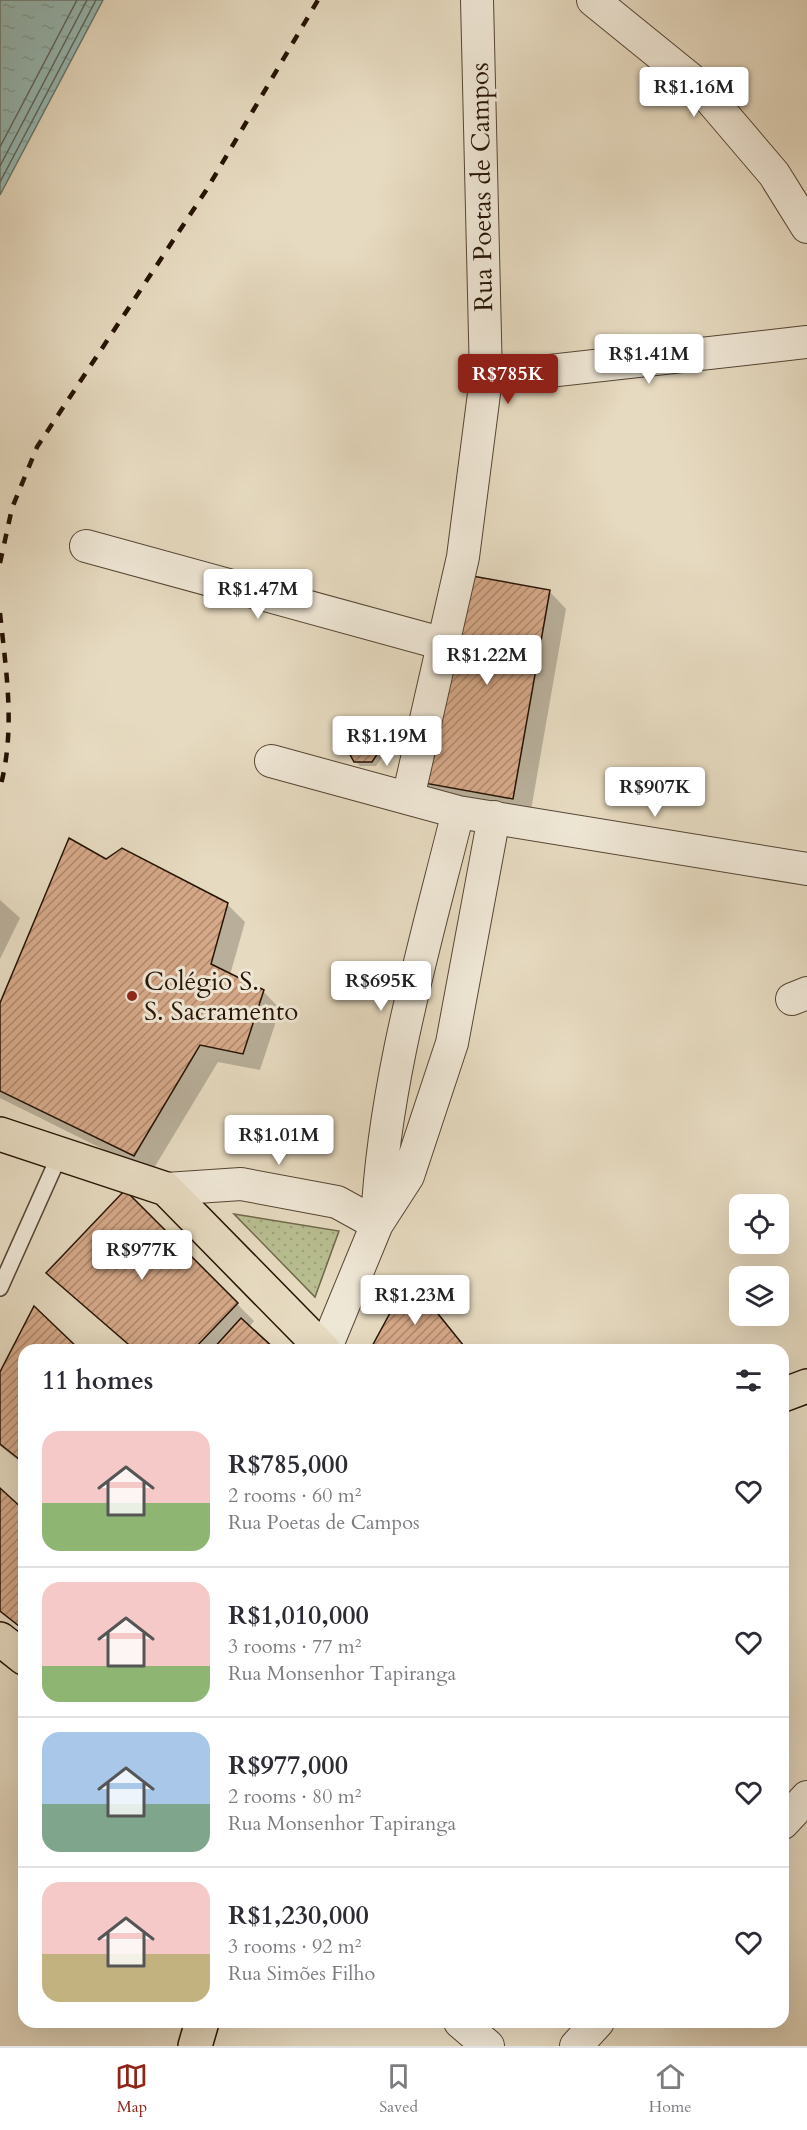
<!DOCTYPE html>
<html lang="en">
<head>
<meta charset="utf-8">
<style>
  :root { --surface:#fff; --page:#f2f2f3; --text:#2b2b33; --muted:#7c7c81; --line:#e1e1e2; --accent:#8f2418 }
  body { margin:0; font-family:Cardo,serif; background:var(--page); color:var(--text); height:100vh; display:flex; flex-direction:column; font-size:22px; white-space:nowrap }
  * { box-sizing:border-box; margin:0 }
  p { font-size:20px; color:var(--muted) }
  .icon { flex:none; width:33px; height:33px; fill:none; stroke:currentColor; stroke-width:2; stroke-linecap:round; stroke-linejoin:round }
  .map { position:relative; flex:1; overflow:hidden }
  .sheet { position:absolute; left:18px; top:1344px; width:771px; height:684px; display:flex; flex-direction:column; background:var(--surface); border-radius:18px; box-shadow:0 6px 24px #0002 }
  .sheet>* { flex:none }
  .fabs { position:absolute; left:729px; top:1194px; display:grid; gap:12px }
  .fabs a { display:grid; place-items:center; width:60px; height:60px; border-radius:12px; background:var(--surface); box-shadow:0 6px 24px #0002; font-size:30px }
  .price { position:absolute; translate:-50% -51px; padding:0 14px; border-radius:6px; background:#fff; color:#222; font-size:20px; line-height:39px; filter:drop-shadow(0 2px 3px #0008) }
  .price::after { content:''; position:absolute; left:50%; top:36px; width:18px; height:14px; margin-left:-9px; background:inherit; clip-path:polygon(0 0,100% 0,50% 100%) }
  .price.current { background:var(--accent); color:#fff }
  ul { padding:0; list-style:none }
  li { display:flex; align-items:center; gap:18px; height:150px; padding:0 24px }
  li+li { border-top:2px solid var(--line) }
  li span { display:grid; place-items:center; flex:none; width:168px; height:120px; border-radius:18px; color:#555 }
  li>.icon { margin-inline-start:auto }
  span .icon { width:72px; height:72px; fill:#fffc; stroke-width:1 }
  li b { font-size:26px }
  h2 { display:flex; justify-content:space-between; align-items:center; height:72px; padding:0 24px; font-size:26px }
  .tab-bar { display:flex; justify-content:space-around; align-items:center; height:84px; border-top:2px solid var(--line); background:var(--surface); font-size:16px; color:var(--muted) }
  .tab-bar a { display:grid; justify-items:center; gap:3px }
  .tab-bar .current { color:var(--accent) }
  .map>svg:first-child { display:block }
  .park { fill:url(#park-dots); stroke:#6f684a; stroke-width:1.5 }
  .water { fill:url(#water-ripples); stroke:#69776e; stroke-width:1.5 }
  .shadow { fill:#0003 }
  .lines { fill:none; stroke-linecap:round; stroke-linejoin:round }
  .shore { stroke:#5e665c; stroke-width:1.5 }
  .building { fill:url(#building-hatch); stroke:#261304; stroke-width:1.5 }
  .service-casing { stroke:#564533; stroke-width:18 }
  .minor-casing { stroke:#564533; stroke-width:34 }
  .primary-casing { stroke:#261304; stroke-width:36 }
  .service { stroke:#efe7d6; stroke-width:15 }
  .minor { stroke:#efe7d6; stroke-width:32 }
  .primary { stroke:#e6dac0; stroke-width:33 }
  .rail { stroke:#261304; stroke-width:4.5; stroke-dasharray:10 10; stroke-linecap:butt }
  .poi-dot { fill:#8f2418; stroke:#efe7d6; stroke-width:2 }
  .labels { text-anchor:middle; stroke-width:6; stroke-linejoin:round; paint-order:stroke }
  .street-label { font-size:26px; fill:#261304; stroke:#efe7d6 }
  .poi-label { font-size:26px; fill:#261304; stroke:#efe7d6; text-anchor:start }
</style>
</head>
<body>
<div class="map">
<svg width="807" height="2046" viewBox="0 0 807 2046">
  <defs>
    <pattern id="park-dots" width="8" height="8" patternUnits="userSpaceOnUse" patternTransform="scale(1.5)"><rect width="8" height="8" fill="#b8be90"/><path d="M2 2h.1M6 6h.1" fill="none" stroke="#9ea27b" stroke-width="1.8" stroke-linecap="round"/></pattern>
    <pattern id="water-ripples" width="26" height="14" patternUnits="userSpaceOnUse" patternTransform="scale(1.5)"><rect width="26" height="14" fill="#96bab5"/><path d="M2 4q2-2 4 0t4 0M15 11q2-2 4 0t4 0" fill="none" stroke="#819f9a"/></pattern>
    <pattern id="building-hatch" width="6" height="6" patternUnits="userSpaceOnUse" patternTransform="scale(1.5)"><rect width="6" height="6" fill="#d6a989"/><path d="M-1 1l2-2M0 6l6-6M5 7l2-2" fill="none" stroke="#ad886e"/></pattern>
  </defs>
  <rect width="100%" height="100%" fill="#e6dac0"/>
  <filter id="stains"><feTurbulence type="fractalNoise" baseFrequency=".00333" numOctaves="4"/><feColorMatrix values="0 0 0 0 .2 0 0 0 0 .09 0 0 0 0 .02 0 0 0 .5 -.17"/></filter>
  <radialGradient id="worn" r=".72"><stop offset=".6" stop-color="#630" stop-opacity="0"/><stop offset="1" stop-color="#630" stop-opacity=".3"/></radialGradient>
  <!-- park -->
  <path class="park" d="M234 1214 339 1231 315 1297Z"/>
  <!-- water -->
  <path class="water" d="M0 0H103L0 195Z"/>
  <!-- shadow -->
  <path class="shadow" d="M549 591 566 609 530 816 442 800 425 783Z
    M373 732 386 752 376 766H360L355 761Z
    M106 861 228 905 245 922 230 975 263 991 280 1009 260 1070 218 1062 151 1173 0 1098V1007Z
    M0 900 20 918 0 959Z
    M126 1192 254 1321 249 1327 274 1350H135L48 1273Z
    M409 1280 423 1293 468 1350H371Z
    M35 1308 78 1350H24V1465L0 1446V1376Z"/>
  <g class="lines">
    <!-- shore -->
    <path class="shore" d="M0 147 77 0
      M0 166 87 0
      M0 182 96 0"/>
  </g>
  <!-- building -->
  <path class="building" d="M461 574 550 590 513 799 424 783Z
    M355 730H373L382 747 372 762H354L345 745Z
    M69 838 106 859 122 848 228 903 211 964 264 990 243 1054 200 1045 134 1156 0 1091V1003Z
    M125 1190 238 1303 193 1350H135L46 1273Z
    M409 1278 464 1346 462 1350H370Z
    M34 1306 80 1350H24V1463L0 1444V1372Z
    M241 1318 276 1350H212Z
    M0 1488 24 1510V1630L0 1611Z"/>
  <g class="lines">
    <defs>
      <path id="service" d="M0 1288 60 1154"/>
      <path id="minor" d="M593 0 699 86 774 174 807 227
        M486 378 807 342
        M86 546 444 644
        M271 761 458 812 807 869
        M408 798 463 557 486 378 477 0
        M792 999 807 993
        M166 1189 241 1184 337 1202 377 1224
        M377 1222C384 1082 424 948 458 812
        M325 1350 377 1224 408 1176 452 1043 494 817
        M783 1823 807 1797
        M460 2022 488 2046
        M576 2046 598 2022"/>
      <path id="primary" d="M0 1134 166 1189 324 1350
        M783 1395 807 1386
        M0 1639 24 1658
        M195 2046 202 2022"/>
    </defs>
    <!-- service casing -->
    <use href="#service" class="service-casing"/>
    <!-- minor casing -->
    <use href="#minor" class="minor-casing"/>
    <!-- primary casing -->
    <use href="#primary" class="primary-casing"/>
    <!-- service -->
    <use href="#service" class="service"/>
    <!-- minor -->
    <use href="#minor" class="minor"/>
    <!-- primary -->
    <use href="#primary" class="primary"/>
    <!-- rail -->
    <path class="rail" d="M0 563 12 508 37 447 207 189 318 0
      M0 613C6 672 16 729 0 788"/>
  </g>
  <!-- markers -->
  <circle class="poi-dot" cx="132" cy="996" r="6"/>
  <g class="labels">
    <!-- street labels -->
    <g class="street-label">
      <text transform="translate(481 187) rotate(-91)" y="9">Rua Poetas de Campos</text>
    </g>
    <!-- poi labels -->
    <g class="poi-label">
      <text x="144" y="990">Colégio S.<tspan x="144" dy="30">S. Sacramento</tspan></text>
    </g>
  </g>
  <rect width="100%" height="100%" filter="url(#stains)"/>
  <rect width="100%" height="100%" fill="url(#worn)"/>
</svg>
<div class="fabs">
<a><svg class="icon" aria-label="locate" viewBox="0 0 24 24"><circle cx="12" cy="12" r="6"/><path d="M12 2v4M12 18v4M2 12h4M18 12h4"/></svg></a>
<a><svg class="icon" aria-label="layers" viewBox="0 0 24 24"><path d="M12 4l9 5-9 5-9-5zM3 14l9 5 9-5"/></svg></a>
</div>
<b class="price" style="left:694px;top:118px">R$1.16M</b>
<b class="price" style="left:649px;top:385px">R$1.41M</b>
<b class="price current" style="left:508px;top:405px">R$785K</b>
<b class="price" style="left:258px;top:620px">R$1.47M</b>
<b class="price" style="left:487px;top:686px">R$1.22M</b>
<b class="price" style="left:387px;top:767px">R$1.19M</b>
<b class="price" style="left:655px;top:818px">R$907K</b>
<b class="price" style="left:381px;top:1012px">R$695K</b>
<b class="price" style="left:279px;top:1166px">R$1.01M</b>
<b class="price" style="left:142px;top:1281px">R$977K</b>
<b class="price" style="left:415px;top:1326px">R$1.23M</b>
<section class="sheet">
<h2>11 homes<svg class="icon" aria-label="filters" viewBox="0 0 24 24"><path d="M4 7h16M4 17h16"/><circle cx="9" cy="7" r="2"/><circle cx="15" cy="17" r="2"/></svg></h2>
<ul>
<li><span style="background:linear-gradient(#f6c9c9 60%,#8fb573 0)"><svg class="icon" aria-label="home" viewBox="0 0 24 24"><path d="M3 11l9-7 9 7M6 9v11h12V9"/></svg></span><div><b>R$785,000</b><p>2 rooms · 60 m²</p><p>Rua Poetas de Campos</p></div><svg class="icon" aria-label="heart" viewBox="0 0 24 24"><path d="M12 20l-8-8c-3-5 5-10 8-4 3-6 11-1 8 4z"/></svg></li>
<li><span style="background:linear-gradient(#f6c9c9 70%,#8fb573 0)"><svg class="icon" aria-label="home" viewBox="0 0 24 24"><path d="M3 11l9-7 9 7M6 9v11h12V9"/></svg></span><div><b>R$1,010,000</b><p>3 rooms · 77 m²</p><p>Rua Monsenhor Tapiranga</p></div><svg class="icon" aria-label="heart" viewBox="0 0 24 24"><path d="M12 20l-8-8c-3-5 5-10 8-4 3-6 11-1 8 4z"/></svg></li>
<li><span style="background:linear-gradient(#a9c7e8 60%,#7fa58c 0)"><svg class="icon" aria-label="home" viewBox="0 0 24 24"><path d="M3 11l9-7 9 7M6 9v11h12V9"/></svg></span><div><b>R$977,000</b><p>2 rooms · 80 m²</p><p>Rua Monsenhor Tapiranga</p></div><svg class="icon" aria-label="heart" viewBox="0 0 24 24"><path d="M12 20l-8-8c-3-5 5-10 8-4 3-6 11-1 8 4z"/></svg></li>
<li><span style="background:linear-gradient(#f6c9c9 60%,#c2b280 0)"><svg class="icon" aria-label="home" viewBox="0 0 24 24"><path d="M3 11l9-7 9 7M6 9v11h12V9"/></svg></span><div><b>R$1,230,000</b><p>3 rooms · 92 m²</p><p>Rua Simões Filho</p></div><svg class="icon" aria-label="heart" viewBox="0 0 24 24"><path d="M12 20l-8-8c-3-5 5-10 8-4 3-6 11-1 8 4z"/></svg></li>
</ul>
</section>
</div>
<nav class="tab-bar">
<a class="current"><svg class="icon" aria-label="map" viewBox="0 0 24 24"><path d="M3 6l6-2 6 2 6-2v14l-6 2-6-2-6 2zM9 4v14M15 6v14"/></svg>Map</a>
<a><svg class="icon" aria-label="saved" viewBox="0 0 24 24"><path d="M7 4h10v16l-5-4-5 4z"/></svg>Saved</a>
<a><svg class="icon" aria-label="home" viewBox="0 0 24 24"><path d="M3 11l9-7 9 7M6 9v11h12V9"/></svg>Home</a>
</nav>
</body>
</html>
